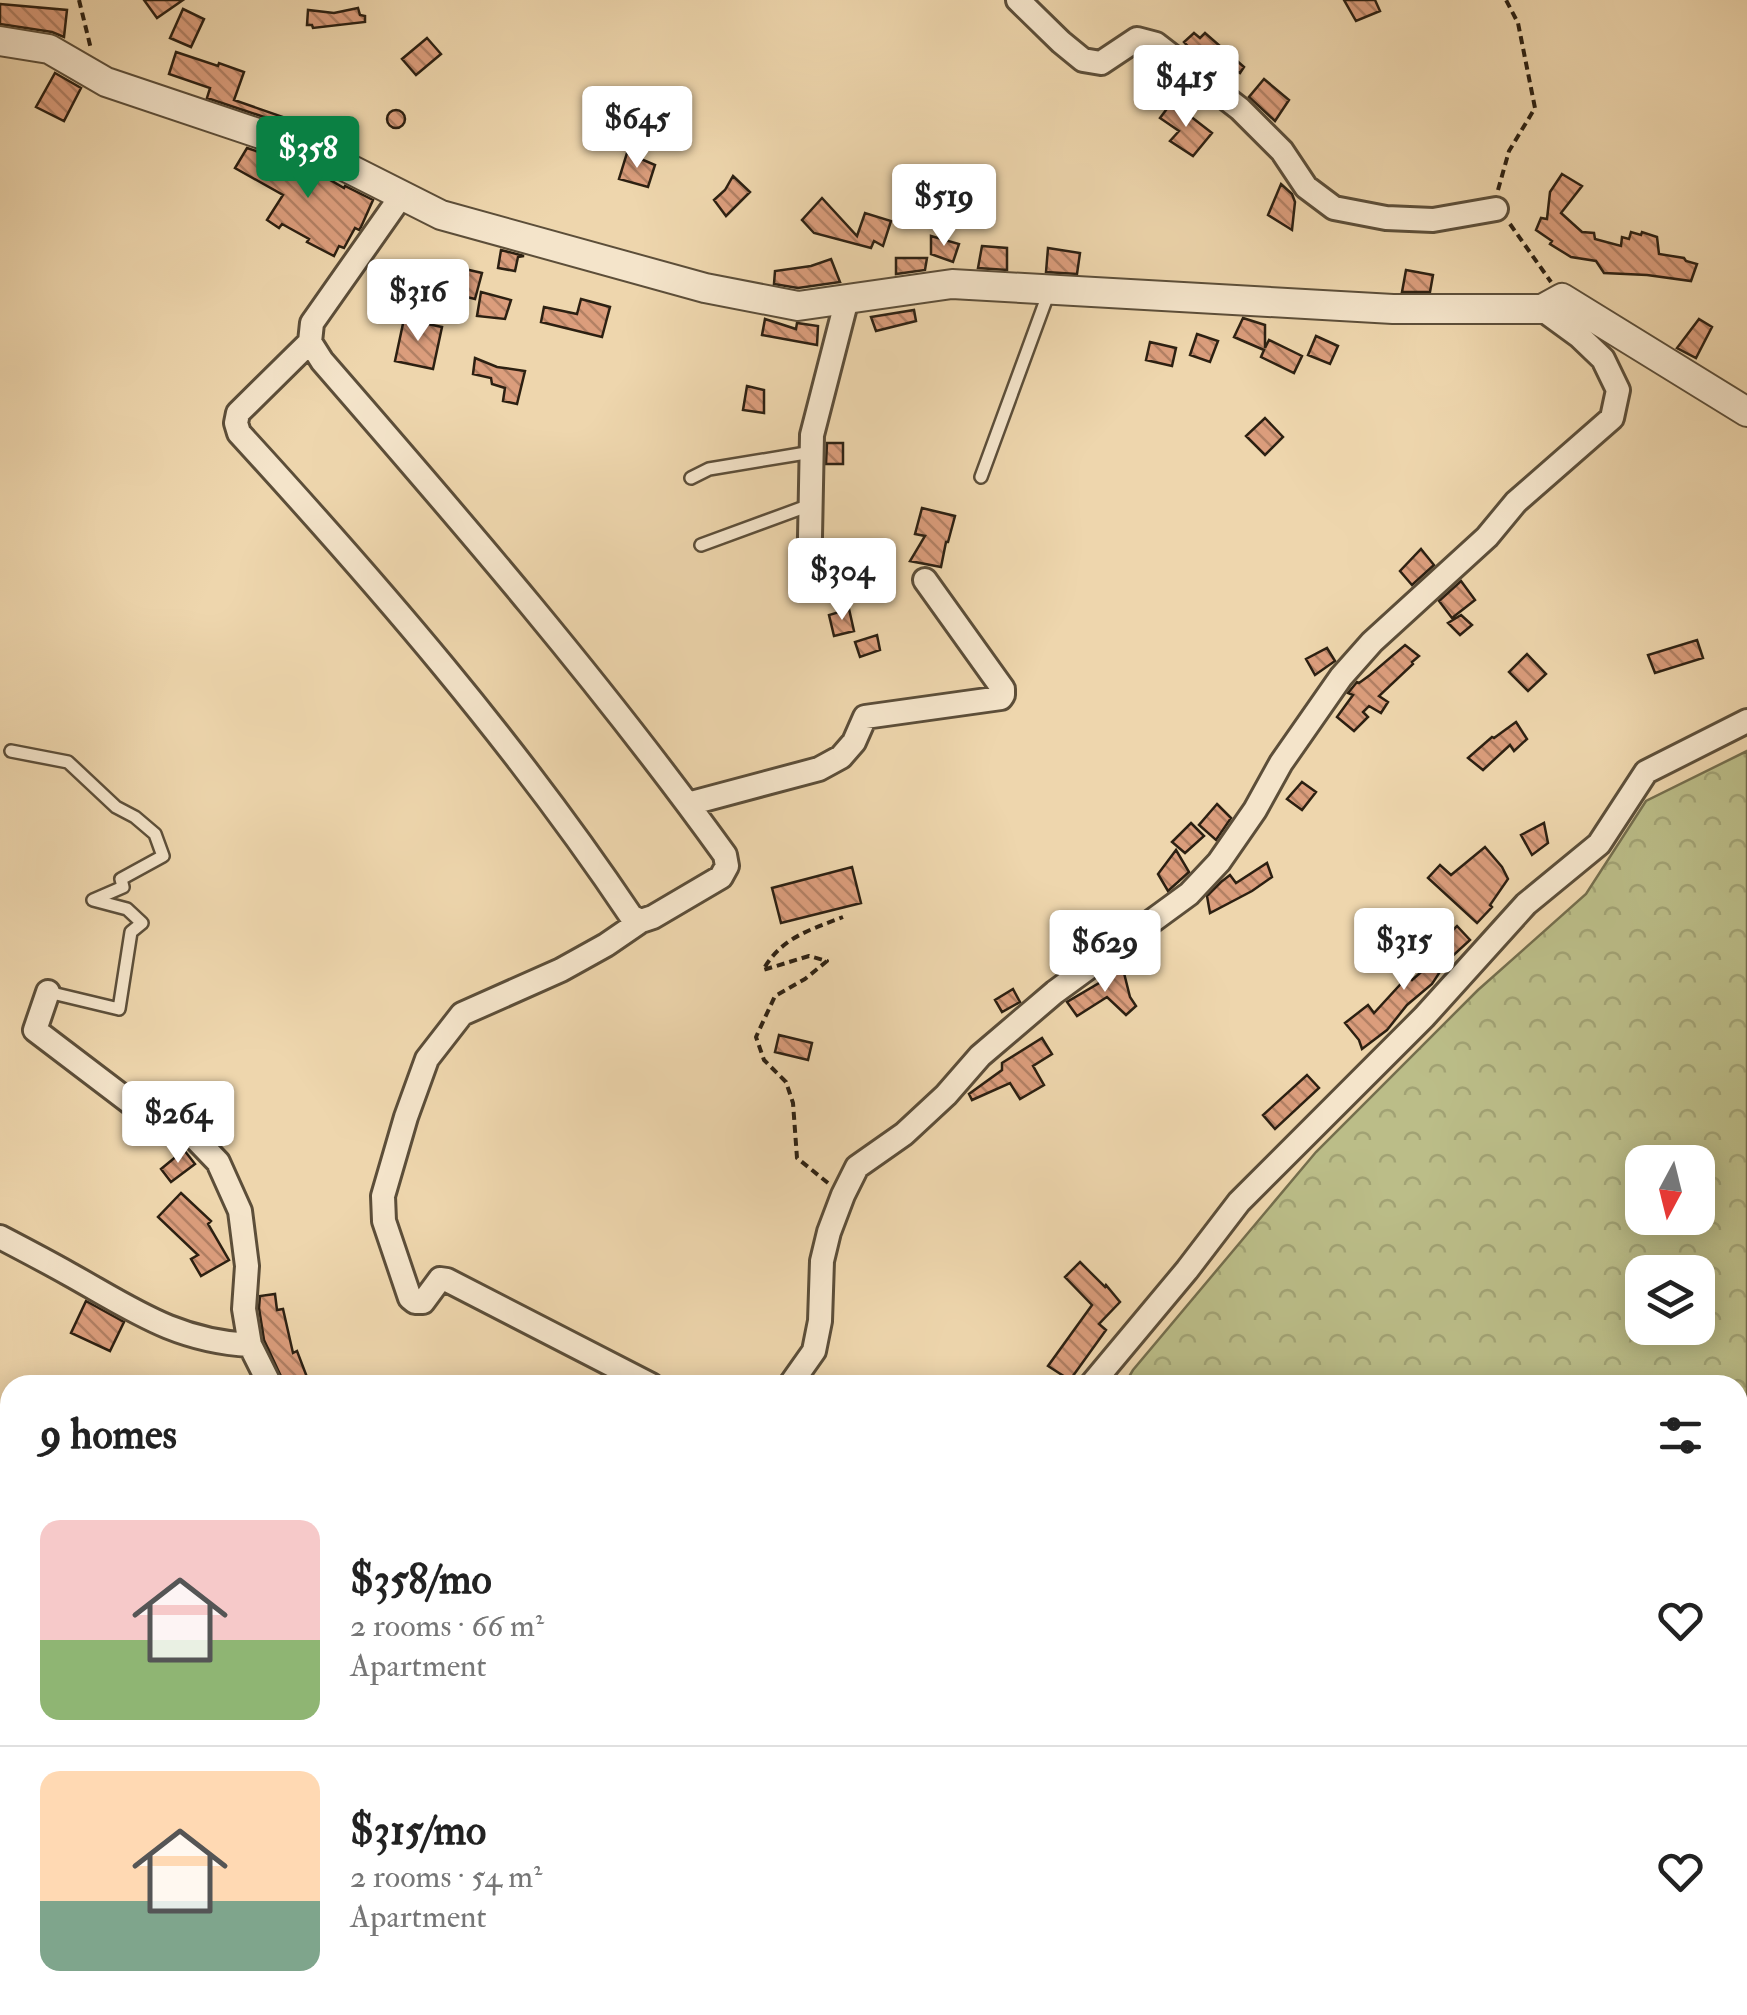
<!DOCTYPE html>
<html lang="en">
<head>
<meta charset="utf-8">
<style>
  :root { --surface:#fff; --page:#f2f2f2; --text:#222; --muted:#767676; --line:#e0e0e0; --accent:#0b8043 }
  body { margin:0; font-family:"IM FELL Double Pica",serif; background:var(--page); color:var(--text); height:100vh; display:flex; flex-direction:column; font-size:38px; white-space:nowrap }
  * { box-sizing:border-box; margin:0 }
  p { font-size:32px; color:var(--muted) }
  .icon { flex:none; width:55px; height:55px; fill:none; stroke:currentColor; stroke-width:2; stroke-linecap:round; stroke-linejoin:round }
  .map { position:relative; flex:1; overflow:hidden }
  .side { position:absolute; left:0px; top:1375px; width:1748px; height:640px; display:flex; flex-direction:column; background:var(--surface); border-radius:30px 30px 0 0; box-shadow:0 5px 25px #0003 }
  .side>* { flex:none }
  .needle { width:65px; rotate:187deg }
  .controls { position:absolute; left:1625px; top:1145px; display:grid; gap:20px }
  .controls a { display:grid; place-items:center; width:90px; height:90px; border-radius:20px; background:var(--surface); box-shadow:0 5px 25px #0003; font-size:50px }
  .price { position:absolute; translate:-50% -85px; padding:0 22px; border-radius:10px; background:#fff; color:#222; font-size:32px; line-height:65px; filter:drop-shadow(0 2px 5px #0008) }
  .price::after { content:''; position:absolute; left:50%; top:60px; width:30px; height:22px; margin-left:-15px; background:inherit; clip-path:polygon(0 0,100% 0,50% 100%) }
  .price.current { background:var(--accent); color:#fff }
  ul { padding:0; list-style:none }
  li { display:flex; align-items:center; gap:30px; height:250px; padding:0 40px }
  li+li { border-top:2px solid var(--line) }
  li span { display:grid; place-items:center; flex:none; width:280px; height:200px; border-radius:20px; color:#555 }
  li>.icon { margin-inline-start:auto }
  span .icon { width:120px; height:120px; fill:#fffc; stroke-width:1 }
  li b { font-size:42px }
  h2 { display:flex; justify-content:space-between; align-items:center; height:120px; padding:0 40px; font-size:42px }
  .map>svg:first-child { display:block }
  .forest { fill:url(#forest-crowns); stroke:#746e4d; stroke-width:2.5; fill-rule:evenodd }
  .building { fill:url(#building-back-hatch); stroke:#2c2012; stroke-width:2.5 }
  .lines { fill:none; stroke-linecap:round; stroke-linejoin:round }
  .service-casing { stroke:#5c4e39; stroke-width:16 }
  .minor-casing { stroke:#5c4e39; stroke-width:28 }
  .tertiary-casing { stroke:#5c4e39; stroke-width:32 }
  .path { stroke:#2c2012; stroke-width:4; stroke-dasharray:8 5; stroke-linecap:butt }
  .service { stroke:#f4e4ca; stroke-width:11 }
  .minor { stroke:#f4e4ca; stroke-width:22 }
  .tertiary { stroke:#f4e4ca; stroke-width:28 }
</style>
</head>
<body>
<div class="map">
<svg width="1747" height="2015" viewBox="0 0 1747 2015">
  <defs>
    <pattern id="forest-crowns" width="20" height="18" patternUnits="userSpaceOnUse" patternTransform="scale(2.5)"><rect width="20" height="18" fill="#bbbd88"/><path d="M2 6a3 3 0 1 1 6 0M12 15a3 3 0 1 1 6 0" fill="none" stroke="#a1a274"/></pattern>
    <pattern id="building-back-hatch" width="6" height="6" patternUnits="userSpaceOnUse" patternTransform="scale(2.5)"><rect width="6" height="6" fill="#db9d7c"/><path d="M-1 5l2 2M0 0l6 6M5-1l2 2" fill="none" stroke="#b28064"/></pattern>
  </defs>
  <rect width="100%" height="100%" fill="#eed6ad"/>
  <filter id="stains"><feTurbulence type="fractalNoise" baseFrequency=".002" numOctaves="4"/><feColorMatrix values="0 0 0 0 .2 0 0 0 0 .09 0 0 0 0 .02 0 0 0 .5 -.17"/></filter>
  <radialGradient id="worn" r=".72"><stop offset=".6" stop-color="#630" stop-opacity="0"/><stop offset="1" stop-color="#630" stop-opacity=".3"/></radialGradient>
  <!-- forest -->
  <path class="forest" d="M1747 751V1518L1738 1523V1385H1124L1133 1370 1316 1152 1478 990 1586 894 1646 801ZM1642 1162H1698V1218H1642ZM1642 1272H1698V1328H1642Z"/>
  <!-- building -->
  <path class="building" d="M144 0H183L157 18Z
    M1344 0H1375L1380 11 1356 21Z
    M0 4 67 10 64 37 52 32 0 24Z
    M358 8 360 15 365 16V22L313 28 312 25H307L308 10 334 13Z
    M183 9 204 19 191 47 170 38Z
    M1194 33 1200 38 1205 33 1244 67 1240 73 1199 49 1196 55 1184 42Z
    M427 38 441 54 416 75 402 59Z
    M176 52 218 66 219 63 244 72 234 100 326 132 324 137 207 98 210 88 169 74Z
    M55 73 81 88 64 121 36 107Z
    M1264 79 1289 100 1275 121 1249 97Z
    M651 91 673 96 669 114 649 107Z
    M1172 102 1212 133 1193 156 1170 141 1179 131 1160 118Z
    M387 119a9 9 0 1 1 18 0a9 9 0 1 1-18 0Z
    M247 148 313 170 344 188 345 186 373 200 361 227 359 230 355 228 344 248 339 246 334 256 307 242 309 239 282 224 279 228 267 220 283 195 235 168Z
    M627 153 655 165 648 187 619 179Z
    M1562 174 1582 186 1561 213 1582 232 1594 233 1595 239 1621 246 1622 237 1629 239 1631 232 1641 235 1642 232 1657 237 1659 254 1684 258 1686 261 1697 264 1691 281 1647 275 1604 273 1596 261 1571 257 1550 244 1552 241 1536 230 1541 218 1547 219 1550 192Z
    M733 176 750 192 726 216 714 200 725 190Z
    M1281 184 1292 194 1295 202 1292 230 1268 215Z
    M822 198 857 236 865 213 891 221 883 246 874 241 871 248 814 233 802 220Z
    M931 236 959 244 953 262 931 254Z
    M982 246 1007 248V270L978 268Z
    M1048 248 1080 253 1077 274 1046 272Z
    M501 250 524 256 518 257 515 271 498 268Z
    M896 258H927L925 270 896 274Z
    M831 259 840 282 798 288 774 284 775 271 811 266Z
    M456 267 482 273 475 299 450 293Z
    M1406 270 1433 275 1430 292H1402Z
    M481 292 511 300 505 319 477 316Z
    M581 299 610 307 602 337 541 322 544 307 577 314Z
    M914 310 916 321 876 331 871 317Z
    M1243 318 1265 325V348L1269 340 1302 356 1294 373 1261 357 1264 350 1234 337Z
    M404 319 442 327 433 369 395 361Z
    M765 319 796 329 797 323 818 326 817 345 762 335Z
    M1699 319 1712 327 1696 358 1677 348Z
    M1197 334 1218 341 1210 362 1190 355Z
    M1316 336 1338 346 1330 364 1308 355Z
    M1150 342 1176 348 1172 366 1146 360Z
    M475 358 497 367 525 371 517 404 503 401 505 388 492 384 491 378 473 374Z
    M747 386 764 390V413L743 410Z
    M1265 418 1283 437 1265 455 1246 436Z
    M827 443H843V464H826Z
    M922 508 955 516 948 542H946L941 567 910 561 925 536 915 534Z
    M876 548 880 567 861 571 857 553Z
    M1421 549 1434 565 1412 585 1400 571Z
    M1461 581 1475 600 1452 618 1439 601Z
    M849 609 854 631 834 636 829 615Z
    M1461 615 1472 625 1460 635 1448 623Z
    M877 635 880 650 860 657 855 642Z
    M1697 640 1703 658 1655 673 1648 655Z
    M1405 645 1419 656 1412 662 1413 664 1379 696 1388 702 1381 713 1369 706 1363 712 1368 717 1354 731 1337 717 1353 695 1348 693 1357 682 1359 683 1370 675Z
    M1327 648 1335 661 1315 675 1306 659Z
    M1527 654 1546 674 1528 691 1509 672Z
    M1516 722 1527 739 1514 751 1510 745 1483 770 1468 758 1492 737 1494 738Z
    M1302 782 1316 792 1302 810 1287 799Z
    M1217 804 1231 818 1216 840 1199 825Z
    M1191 823 1204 836 1185 853 1172 842Z
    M1544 823 1548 843 1532 855 1521 835Z
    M1485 847 1502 867 1508 879 1490 905 1492 907 1477 923 1428 878 1440 865 1451 875Z
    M1176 850 1189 872 1168 891 1158 874Z
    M1267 863 1272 877 1252 891 1210 913 1207 896 1221 882 1230 875 1236 883Z
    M852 867 861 903 781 923 772 888Z
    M1457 926 1470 940 1447 961 1432 984 1407 1005 1387 1030 1362 1049 1359 1040 1345 1023 1368 1005 1374 1013 1408 976 1412 980 1441 955 1434 948Z
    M1123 969 1130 997 1136 1006 1126 1015 1107 997 1077 1016 1067 1002Z
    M1013 989 1020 1002 1002 1012 995 1000Z
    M779 1035 812 1043 808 1060 775 1052Z
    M1042 1038 1052 1054 1033 1066 1044 1085 1020 1099 1010 1083 972 1100 969 1094 1002 1070V1063Z
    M1307 1075 1319 1088 1275 1129 1263 1115Z
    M184 1150 195 1164 171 1182 161 1169Z
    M181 1193 211 1221 208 1224 229 1260 201 1276 191 1259 198 1255 158 1217Z
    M1080 1262 1105 1287 1106 1285 1120 1302 1099 1324 1106 1330 1070 1380 1048 1366 1092 1305 1065 1277Z
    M275 1294 277 1310 283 1309 293 1353 297 1351 310 1385H285L264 1340 259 1308 260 1296Z
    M86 1301 124 1322 110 1351 71 1333Z"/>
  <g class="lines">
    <defs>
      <path id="service" d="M981 477 1050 289
        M691 478 709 469 812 452
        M701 545 810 505
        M11 751 68 762 116 807 135 817 155 834 163 856 121 879 123 887 93 900 127 909 142 923 131 932 119 1009 48 992"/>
      <path id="minor" d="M1018 0 1061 42 1083 60 1101 63 1137 39 1156 44 1240 109 1282 151 1306 187 1334 208 1386 218 1433 220 1496 209
        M402 195 312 323 310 342 322 361C462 522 601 683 725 855L727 866 721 877 653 917 641 921 606 945 561 970 462 1014 427 1059 406 1117 383 1196 384 1221 410 1298 415 1302H423L440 1279 447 1280 651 1385
        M310 342 238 413 236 423 239 433C379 586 515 743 631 916L641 921
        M809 587 812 435 847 299
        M688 804 819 769 841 757 854 742 865 717 1001 698 1003 695V689L925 580
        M48 992 35 1030 152 1119 194 1137 218 1162 240 1211 247 1266 244 1309 250 1345
        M0 1237C23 1249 46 1261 69 1274 132 1309 175 1341 250 1345L270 1385
        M790 1385 814 1351 820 1321 822 1261 829 1232 843 1195 857 1167 904 1134 946 1095 980 1056 1055 992 1189 894 1219 862 1255 810 1281 763 1341 677 1372 642 1487 537 1516 502 1612 418 1618 390 1603 359 1579 336 1542 309
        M1091 1385 1187 1270 1239 1202 1424 1017 1526 904 1599 844 1646 772 1747 721
        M0 1889 10 1874"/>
      <path id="tertiary" d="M0 41 49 49 106 82 320 154 441 215 705 288 798 306 952 284 1393 309H1542L1562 298 1747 412
        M1738 1551 1747 1547
        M1058 2015 1062 2005"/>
    </defs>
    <!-- service casing -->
    <use href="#service" class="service-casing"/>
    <!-- minor casing -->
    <use href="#minor" class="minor-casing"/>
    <!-- tertiary casing -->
    <use href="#tertiary" class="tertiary-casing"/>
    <!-- path -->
    <path class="path" d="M79 0 91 49
      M1498 190 1509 151 1535 108 1518 23 1506 0
      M1510 224 1551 282
      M828 1183 797 1158 793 1103 786 1082 764 1060 756 1037 775 996 805 979 827 961 809 956 763 970C782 937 810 930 843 917"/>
    <!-- service -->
    <use href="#service" class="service"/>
    <!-- minor -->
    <use href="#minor" class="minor"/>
    <!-- tertiary -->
    <use href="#tertiary" class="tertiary"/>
  </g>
  <rect width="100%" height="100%" filter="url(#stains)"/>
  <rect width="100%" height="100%" fill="url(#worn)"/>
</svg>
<div class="controls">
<a><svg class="needle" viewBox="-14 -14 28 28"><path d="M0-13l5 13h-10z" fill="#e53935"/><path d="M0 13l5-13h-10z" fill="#767676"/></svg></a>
<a><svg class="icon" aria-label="layers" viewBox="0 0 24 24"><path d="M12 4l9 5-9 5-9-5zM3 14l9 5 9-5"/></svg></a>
</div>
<b class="price" style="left:1186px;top:130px">$415</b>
<b class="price" style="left:637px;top:171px">$645</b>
<b class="price current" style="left:308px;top:201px">$358</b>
<b class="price" style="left:944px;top:249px">$519</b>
<b class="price" style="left:418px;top:344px">$316</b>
<b class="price" style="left:842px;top:623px">$304</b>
<b class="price" style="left:1404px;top:993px">$315</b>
<b class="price" style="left:1105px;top:995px">$629</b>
<b class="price" style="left:178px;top:1166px">$264</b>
<section class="side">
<h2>9 homes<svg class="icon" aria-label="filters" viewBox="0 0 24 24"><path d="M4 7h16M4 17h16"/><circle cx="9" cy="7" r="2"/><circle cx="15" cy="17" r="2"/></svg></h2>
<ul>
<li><span style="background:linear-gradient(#f6c9c9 60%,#8fb573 0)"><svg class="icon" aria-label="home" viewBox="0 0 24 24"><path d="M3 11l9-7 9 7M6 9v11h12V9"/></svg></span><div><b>$358/mo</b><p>2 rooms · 66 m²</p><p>Apartment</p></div><svg class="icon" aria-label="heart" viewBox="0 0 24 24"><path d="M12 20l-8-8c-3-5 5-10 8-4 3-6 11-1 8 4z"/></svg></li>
<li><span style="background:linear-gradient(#ffd9b3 65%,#7fa58c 0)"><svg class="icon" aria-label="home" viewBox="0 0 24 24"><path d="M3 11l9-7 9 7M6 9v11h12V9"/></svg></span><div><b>$315/mo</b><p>2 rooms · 54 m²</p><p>Apartment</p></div><svg class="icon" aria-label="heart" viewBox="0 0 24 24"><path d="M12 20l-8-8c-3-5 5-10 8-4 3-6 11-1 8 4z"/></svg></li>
</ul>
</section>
</div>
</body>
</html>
